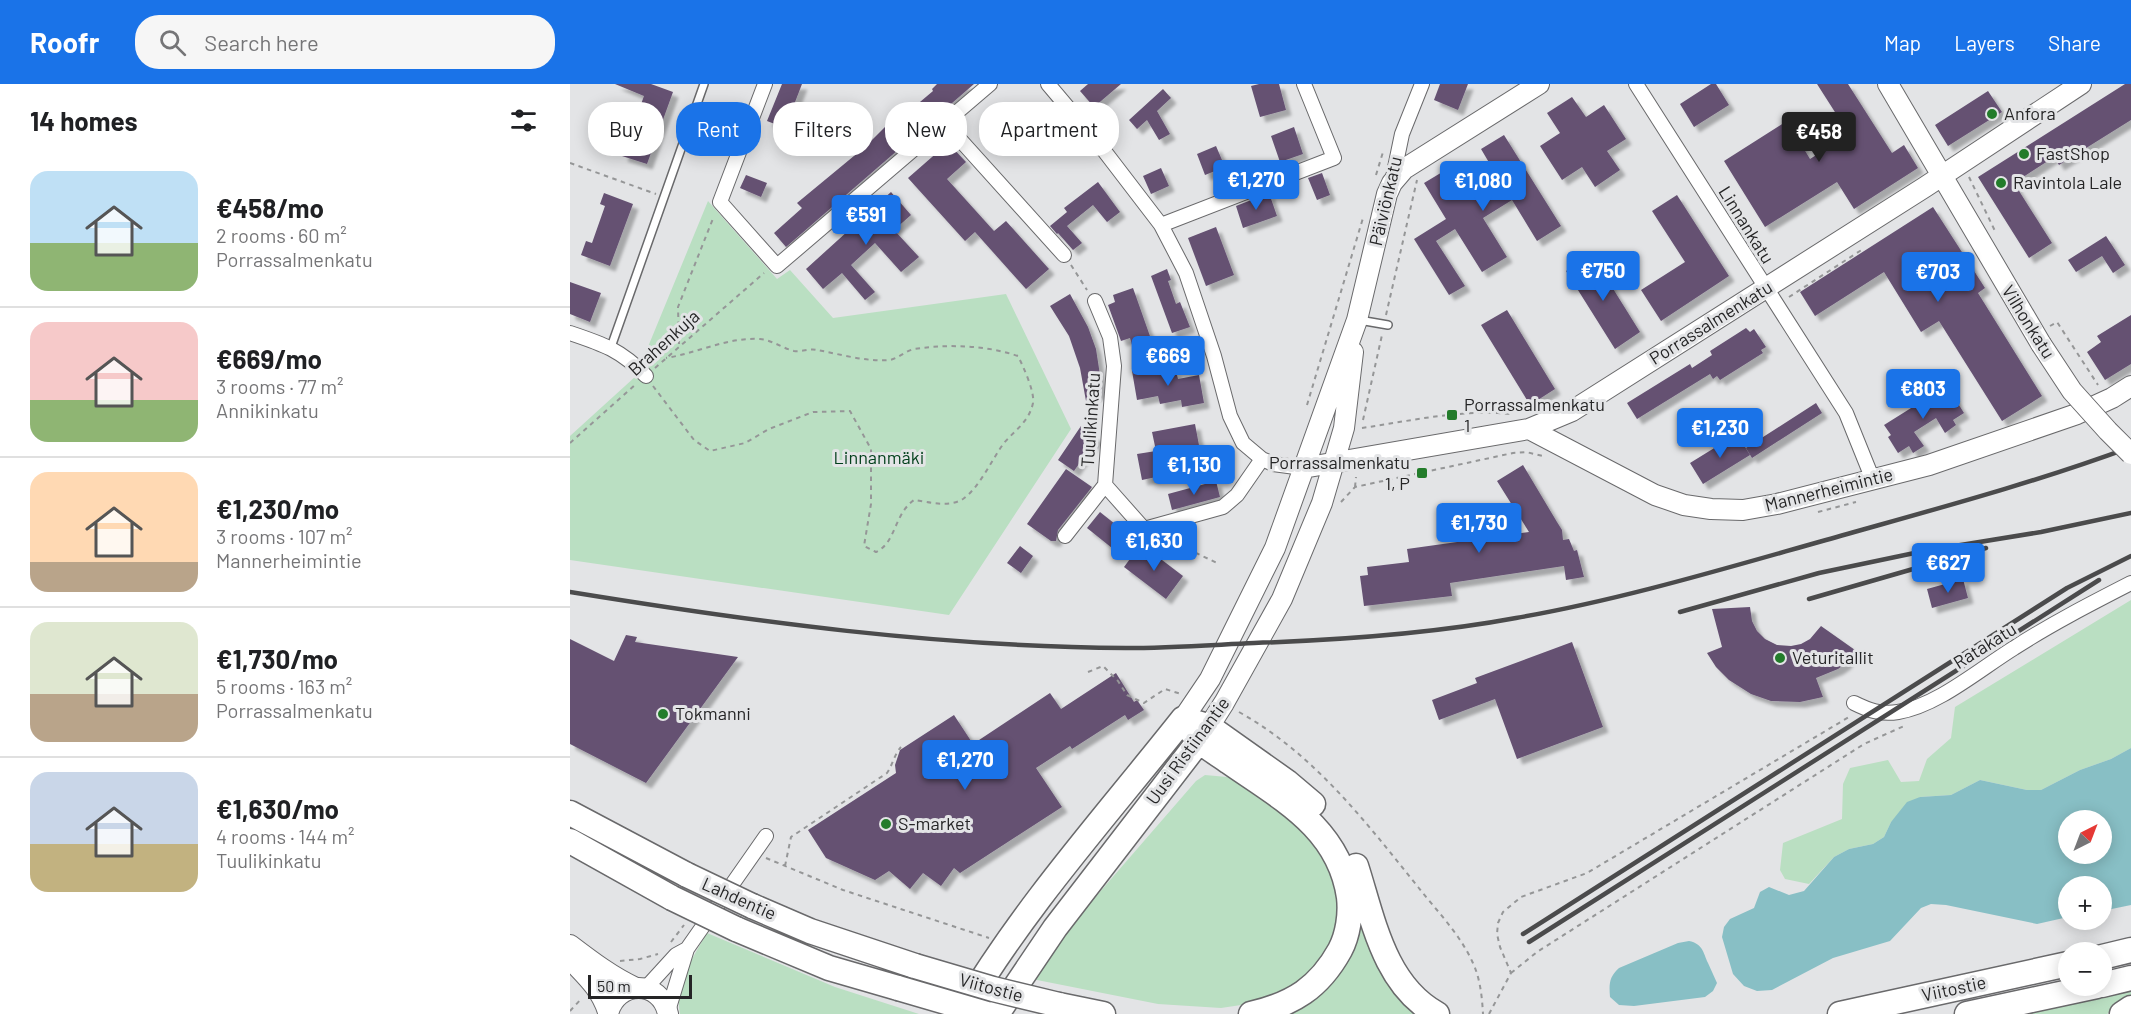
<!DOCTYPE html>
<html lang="en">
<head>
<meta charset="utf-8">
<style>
  :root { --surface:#fff; --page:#f6f6f6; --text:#202124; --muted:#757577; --line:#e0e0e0; --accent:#1a73e8 }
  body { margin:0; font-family:Barlow,sans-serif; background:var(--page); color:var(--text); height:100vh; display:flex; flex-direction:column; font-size:22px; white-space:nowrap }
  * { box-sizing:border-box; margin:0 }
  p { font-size:20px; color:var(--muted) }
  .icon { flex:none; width:33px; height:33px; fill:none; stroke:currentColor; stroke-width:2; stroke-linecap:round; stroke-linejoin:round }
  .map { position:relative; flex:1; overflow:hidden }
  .side { display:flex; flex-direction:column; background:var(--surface); width:570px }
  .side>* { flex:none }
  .banner { position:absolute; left:18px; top:18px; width:570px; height:54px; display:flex; gap:12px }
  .needle { width:39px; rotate:42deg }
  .fabs { position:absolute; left:1488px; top:726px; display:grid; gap:12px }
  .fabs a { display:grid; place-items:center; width:54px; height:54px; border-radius:50%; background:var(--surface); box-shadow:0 3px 15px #0003; font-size:30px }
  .scale { position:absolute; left:18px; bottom:15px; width:104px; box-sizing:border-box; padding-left:6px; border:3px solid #252526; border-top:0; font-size:16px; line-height:21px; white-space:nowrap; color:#252526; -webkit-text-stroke:4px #e3e4e6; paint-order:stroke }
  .price { position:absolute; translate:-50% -51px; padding:0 14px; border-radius:6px; background:var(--accent); color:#fff; font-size:20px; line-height:39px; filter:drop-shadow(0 2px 3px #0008) }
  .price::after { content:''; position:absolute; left:50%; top:36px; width:18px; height:14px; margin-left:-9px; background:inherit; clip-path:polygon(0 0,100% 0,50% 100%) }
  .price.selected { background:#222; color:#fff }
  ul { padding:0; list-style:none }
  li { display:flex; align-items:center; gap:18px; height:150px; padding:0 30px }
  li+li { border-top:2px solid var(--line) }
  li span { display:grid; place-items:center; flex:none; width:168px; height:120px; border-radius:18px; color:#555 }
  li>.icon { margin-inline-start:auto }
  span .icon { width:72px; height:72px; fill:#fffc; stroke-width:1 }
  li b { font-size:26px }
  h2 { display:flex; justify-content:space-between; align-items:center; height:72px; padding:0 30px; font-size:26px }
  .chip { padding:0 21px; border-radius:24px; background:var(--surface); box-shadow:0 3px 15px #0003; font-size:21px; line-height:54px }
  .chip.selected { background:var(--accent); color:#fff }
  header { display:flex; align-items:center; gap:36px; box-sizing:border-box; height:84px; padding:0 30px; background:var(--accent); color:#fff }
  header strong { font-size:28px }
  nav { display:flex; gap:33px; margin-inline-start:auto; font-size:21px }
  .search { width:420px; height:54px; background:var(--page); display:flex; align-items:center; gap:15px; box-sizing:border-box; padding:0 21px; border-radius:24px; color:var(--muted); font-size:22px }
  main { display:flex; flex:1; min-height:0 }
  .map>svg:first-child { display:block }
  .green { fill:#badfc2 }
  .water { fill:#88bfc5; fill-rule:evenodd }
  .building { fill:#655172; filter:url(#shadow) }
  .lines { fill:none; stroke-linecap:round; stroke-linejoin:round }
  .lane-casing { stroke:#69696b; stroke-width:10 }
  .street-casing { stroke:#69696b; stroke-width:16 }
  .secondary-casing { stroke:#69696b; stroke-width:22 }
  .highway-casing { stroke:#69696b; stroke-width:27 }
  .path { stroke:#959697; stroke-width:2; stroke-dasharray:4.5 4.5; stroke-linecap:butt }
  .lane { stroke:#fff; stroke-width:7 }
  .street { stroke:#fff; stroke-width:14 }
  .secondary { stroke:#fff; stroke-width:20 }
  .highway { stroke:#fff; stroke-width:24 }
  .rail { stroke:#4b4b4c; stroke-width:4.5 }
  .secondary-bridge-casing { stroke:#69696b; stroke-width:22; stroke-linecap:butt }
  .highway-bridge-casing { stroke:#69696b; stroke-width:27; stroke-linecap:butt }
  .secondary-bridge { stroke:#fff; stroke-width:20 }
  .highway-bridge { stroke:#fff; stroke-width:24 }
  .poi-dot { fill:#237c2b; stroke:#e3e4e6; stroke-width:2 }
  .labels { text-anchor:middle; stroke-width:6; stroke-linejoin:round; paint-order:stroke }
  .poi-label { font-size:18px; fill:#252526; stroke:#e3e4e6; text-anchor:start }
  .street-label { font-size:18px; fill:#252526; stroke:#e3e4e6 }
  .park-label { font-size:18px; fill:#003f1a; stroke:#e3e4e6 }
</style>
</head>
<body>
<header>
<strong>Roofr</strong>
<div class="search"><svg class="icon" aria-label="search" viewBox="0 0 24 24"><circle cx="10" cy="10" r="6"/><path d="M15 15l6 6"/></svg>Search here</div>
<nav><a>Map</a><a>Layers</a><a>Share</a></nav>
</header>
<main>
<section class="side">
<h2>14 homes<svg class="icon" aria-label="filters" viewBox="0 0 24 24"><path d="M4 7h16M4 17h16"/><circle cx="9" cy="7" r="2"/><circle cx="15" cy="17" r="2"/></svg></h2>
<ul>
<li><span style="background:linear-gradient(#bfe0f5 60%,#8fb573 0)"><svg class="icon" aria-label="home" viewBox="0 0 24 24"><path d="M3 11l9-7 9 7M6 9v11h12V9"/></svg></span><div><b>€458/mo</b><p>2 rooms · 60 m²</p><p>Porrassalmenkatu</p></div></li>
<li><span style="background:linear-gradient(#f6c9c9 65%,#8fb573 0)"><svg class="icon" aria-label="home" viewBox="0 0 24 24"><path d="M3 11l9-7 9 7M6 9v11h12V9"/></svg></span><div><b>€669/mo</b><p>3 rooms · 77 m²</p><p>Annikinkatu</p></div></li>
<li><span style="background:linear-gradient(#ffd9b3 75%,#b9a48a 0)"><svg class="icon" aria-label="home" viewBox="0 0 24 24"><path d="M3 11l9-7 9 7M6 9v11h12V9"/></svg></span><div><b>€1,230/mo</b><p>3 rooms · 107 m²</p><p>Mannerheimintie</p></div></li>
<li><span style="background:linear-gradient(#dfe7d0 60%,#b9a48a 0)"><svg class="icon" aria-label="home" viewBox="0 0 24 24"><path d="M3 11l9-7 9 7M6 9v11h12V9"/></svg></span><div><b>€1,730/mo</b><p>5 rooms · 163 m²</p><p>Porrassalmenkatu</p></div></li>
<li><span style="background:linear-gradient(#c9d6e8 60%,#c2b280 0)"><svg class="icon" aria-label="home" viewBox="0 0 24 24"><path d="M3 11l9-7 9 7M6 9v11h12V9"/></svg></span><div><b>€1,630/mo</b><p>4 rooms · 144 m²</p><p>Tuulikinkatu</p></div></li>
</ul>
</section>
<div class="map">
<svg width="1561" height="930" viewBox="0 0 1561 930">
  <defs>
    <filter id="shadow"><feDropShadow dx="5.5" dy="5.5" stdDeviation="1.5" flood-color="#0004"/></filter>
  </defs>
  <rect width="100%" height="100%" fill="#e3e4e6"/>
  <!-- green -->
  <path class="green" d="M138 117 207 195 220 186 263 234 436 210 501 345 379 531 0 476V352L66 292Z
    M1561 516V664L1541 675 1510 686 1471 706H1457L1410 696 1381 711 1350 713 1321 738 1314 753 1303 760 1279 765 1264 773 1239 800 1215 795 1210 786 1213 759 1272 735 1273 700 1280 684 1318 676 1331 698 1349 697 1357 675 1381 654 1385 623Z
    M635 691 657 693 670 698 727 739 761 777 771 824 763 858 735 898 691 918 651 924 588 920 462 895 509 832 626 697Z
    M785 824 855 930H709L726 923Z
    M137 849 265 903 349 930H110C104 901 123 873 137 849Z
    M1561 904V912L1537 930H1444Z"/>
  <!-- water -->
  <path class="water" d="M1561 664V821L1532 827V802H1498V833L1467 840 1376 821 1361 820 1351 824 1320 857 1263 874 1202 906 1187 907 1174 902 1163 890 1152 853 1154 843 1160 835 1184 824 1190 808 1199 803 1219 811 1234 807 1264 773 1279 765 1303 760 1314 753 1321 738 1337 718 1350 713 1381 711 1410 696 1457 706H1471L1510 686 1541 675ZM1498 736H1532V770H1498Z
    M1119 857C1133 860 1133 868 1138 879 1141 886 1144 892 1147 899L1143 907 1135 913 1064 922 1049 921 1040 913C1039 900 1039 893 1049 884L1108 859Z"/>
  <!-- building -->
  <path class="building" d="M45 0H81L103 8 77 80 52 72 74 12Z
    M212 0H232L215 44 197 37Z
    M367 0H404L216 163 204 149 232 124 227 119 296 62 316 42 318 45 363 7 362 5Z
    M518 0H551L524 23 510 7Z
    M689 0H709L716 26 690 33 681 2Z
    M870 0H898L888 26 864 16Z
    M1141 0H1146L1159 21 1124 43 1110 20Z
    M1247 0H1278L1322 69 1334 61 1348 84 1284 125 1267 98 1195 143 1154 77 1217 37 1240 75 1279 50Z
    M1555 0H1561V36L1489 81 1484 73 1444 99 1482 159 1459 174 1408 93Z
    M593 5 601 14 587 27 600 50 589 56 577 36 567 45 559 36Z
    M1418 7 1432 28 1378 62 1365 41Z
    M1002 13 1016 33 1034 21 1056 55 1037 67 1050 86 1025 103 1012 83 992 96 970 62 990 49 977 29Z
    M724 43 733 70 710 78 701 52Z
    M934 51 991 142 967 157 942 116 913 134 937 173 912 188 885 145 866 157 895 202 879 211 844 155 876 135 854 99 884 81 901 108 927 92 911 65Z
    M378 59 396 78 377 95 424 147 436 137 479 185 456 205 405 148 395 157 338 94Z
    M646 62 655 83 635 91 627 70Z
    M591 84 599 102 581 110 573 92Z
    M752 89 760 111 747 116 738 94Z
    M176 91 197 99 191 113 170 104Z
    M528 98 550 128 537 138 523 121 497 142 512 159 503 166 488 149 495 143 487 150 480 142 497 128 494 124Z
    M321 108 341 131 324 146 349 173 331 188 305 159 281 181 305 208 295 216 272 189 253 205 236 185Z
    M34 109 63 120 40 182 11 171 16 157 22 159 35 122 30 120Z
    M699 109 707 132 673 144 666 122Z
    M1107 111 1159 192 1091 237 1071 206 1115 178 1082 127Z
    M1363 123 1415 204 1408 209 1472 312 1432 337 1369 237 1351 248 1314 188 1245 232 1230 208Z
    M646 143 664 191 636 202 618 154Z
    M1536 152 1555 181 1543 189 1532 172 1506 188 1498 176Z
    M1022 171 1070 248 1045 265 996 187Z
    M597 185 601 196 598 197 606 220 610 218 620 243 602 249 581 192Z
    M0 198 31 209 20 238 0 230Z
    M563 204 581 255 562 261 560 254 551 257 538 221 545 218 543 211Z
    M500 210 518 243 526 265 530 291 532 308 516 317 510 284 499 252 480 222Z
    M937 226 985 305 960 321 911 241Z
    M1561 231V280L1535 296 1517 268 1531 258 1527 252Z
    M1176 244 1180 248 1184 245 1196 263 1191 266 1193 269 1150 296 1147 292 1143 295 1140 290 1067 335 1057 319 1120 280 1122 284 1142 271 1140 267Z
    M584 283 585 291 606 287 608 295 629 291 634 319 612 323 611 316 590 320 588 312 567 316 562 287Z
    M1373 304 1378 313 1382 310 1394 329 1383 336 1386 341 1375 349 1366 334 1344 348 1354 362 1343 369 1339 362 1328 369 1318 353 1321 351 1314 341Z
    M1246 319 1252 329 1182 374 1176 364Z
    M625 340 632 377 589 385 591 392 572 396 567 370 586 367 582 348Z
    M511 342 527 354 504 387 488 376Z
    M1167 350 1180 371 1133 400 1120 379Z
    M953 381 987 438 992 446 993 456 999 455 1004 467 1007 466 1014 493 996 496 994 482 880 499 882 512 794 522 790 492 798 491 797 483 839 478 837 465 959 448 927 397Z
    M496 385 522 403 488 446 486 457H481L457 440Z
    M646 397 650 413 602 426 598 410Z
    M530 428 555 448 542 464 517 444Z
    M571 460 613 492 596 515 554 483Z
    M450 462 463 472 451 489 437 479Z
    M1393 495 1398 514 1362 524 1357 505Z
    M1180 523 1182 537 1187 547 1195 555 1207 561 1221 562 1231 560 1240 555 1251 542 1285 566 1275 580 1268 585 1246 594 1253 613 1230 618 1201 617 1181 610 1159 596 1146 583 1137 569 1152 563 1142 525Z
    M56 551 67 553 65 558 168 573 76 699 0 660V555L44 577Z
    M1002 558 1033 643 947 675 925 615 869 636 862 616 907 599 905 594Z
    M546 589 564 618 567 616 574 626 558 636 555 631 502 665 500 662 466 684 492 723 390 789 384 784 371 802 353 789 340 805 319 787 305 796 256 774 238 746 326 689 325 681 330 666 384 631 403 660 480 609 491 625Z"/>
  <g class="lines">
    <defs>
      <path id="lane" d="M789 236 818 241
        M41 263 134 0"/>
      <path id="street" d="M195 0 150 118 207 182 420 0
        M478 0 532 64 591 141 616 189 644 272 660 332 673 359 692 375 703 380 733 384
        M1066 0 1276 329 1303 396
        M375 39 494 171
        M822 98 832 50 852 0
        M591 141 764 74 734 0
        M525 217 540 253 544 282 535 401 574 445 653 423 667 411 692 375
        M0 249C33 260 51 266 76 292
        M495 452 535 401
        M1284 619C1298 626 1311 631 1328 628 1367 622 1410 585 1444 564 1481 540 1522 519 1561 499
        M75 905 106 871 117 865
        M98 927 117 865 196 752"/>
      <path id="secondary" d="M1318 0 1471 260
        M959 345 1085 411 1114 421 1141 425 1173 426 1207 420 1359 381 1507 330 1542 314 1561 302
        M733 384 959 345 1002 327 1355 103 1511 0
        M613 635 640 595 705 464 787 236 817 110 822 99 834 85 969 0
        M631 655 654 619 712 515 752 419 774 344 783 268
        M0 861C21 877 42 893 66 904
        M0 875C16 892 31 905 38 928
        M38 930C46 896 91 895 98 930"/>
      <path id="highway" d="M613 635C618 642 623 651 630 657 638 665 650 671 659 678 712 715 769 744 779 813 781 830 778 851 770 866 749 904 723 920 681 930
        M613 635 638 642 717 698 743 720
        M0 729 117 791
        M0 757 102 814
        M786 782C803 835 814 901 867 930
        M182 822 240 847 345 882
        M166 845 259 884 328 904
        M1532 873 1561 866
        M1532 901 1561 894
        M489 921 533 930
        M391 930C453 824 537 731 613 635
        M427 930 485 844 629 657
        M1270 930 1498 880
        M1397 930 1527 902
        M1552 930 1561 924"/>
    </defs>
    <!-- lane casing -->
    <use href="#lane" class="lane-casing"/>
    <!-- street casing -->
    <use href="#street" class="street-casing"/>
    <!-- secondary casing -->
    <use href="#secondary" class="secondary-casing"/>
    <!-- highway casing -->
    <use href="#highway" class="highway-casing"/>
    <!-- path -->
    <path class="path" d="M0 79 86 110
      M806 91 813 68
      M1399 93 1425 147
      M501 181 517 206
      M1219 213 1293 165
      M816 231 847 96
      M1480 242 1487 238 1528 301
      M109 260 108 223 144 132
      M85 284 194 189
      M83 302 124 356 140 367 175 359 199 345 243 328 280 327 301 365V420L294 462 306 468C326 459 324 430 344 416 359 418 379 424 393 415 410 403 422 375 434 359 445 346 459 338 463 319 465 308 453 282 448 272 415 261 379 260 344 265 335 267 328 275 319 276 295 278 270 270 247 266 240 264 232 268 224 267 212 264 202 256 190 255 157 253 128 269 96 274
      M737 321 793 134
      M793 336 812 251
      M792 344C840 337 891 325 941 330V333
      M0 359 65 301
      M785 403 786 393
      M771 418 785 403 943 369 956 368 973 372
      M1248 428 1286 418
      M593 453 649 480
      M518 588 533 582 548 597 557 611 574 619 595 605 611 610
      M669 628C744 670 795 737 848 803 866 826 889 849 902 877 910 893 912 912 913 930
      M196 774 273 806 419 854
      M215 782 221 753 317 689C323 680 324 671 331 663
      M101 858 114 841
      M50 877 70 875 88 870
      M941 889 967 868 1294 660 1334 642
      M0 927 12 914
      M919 930 941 889 930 863 927 850 928 839 933 828 951 813 1017 789 1279 633"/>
    <!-- lane -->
    <use href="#lane" class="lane"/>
    <!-- street -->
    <use href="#street" class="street"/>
    <!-- secondary -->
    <use href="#secondary" class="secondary"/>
    <!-- highway -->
    <use href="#highway" class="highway"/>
    <!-- rail -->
    <path class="rail" d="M0 508C184 538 369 563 556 564 598 564 641 561 684 559 771 556 860 550 946 534 1050 516 1153 485 1256 456 1358 427 1461 400 1561 363
      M1239 515 1416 464
      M1110 528 1249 489 1354 467 1471 448 1561 429
      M953 850 1497 504 1561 472
      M959 858 1529 496"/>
    <defs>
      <path id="secondary-bridge" d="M1471 260 1502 307 1538 347 1561 370"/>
      <path id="highway-bridge" d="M117 791 182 822
        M102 814 166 845
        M345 882 423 905 489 921
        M328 904 417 930"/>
    </defs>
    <!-- secondary-bridge casing -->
    <use href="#secondary-bridge" class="secondary-bridge-casing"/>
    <!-- highway-bridge casing -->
    <use href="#highway-bridge" class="highway-bridge-casing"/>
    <!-- secondary-bridge -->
    <use href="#secondary-bridge" class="secondary-bridge"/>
    <!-- highway-bridge -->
    <use href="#highway-bridge" class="highway-bridge"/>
  </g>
  <!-- markers -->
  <g class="poi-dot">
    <circle cx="1422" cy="30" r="6"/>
    <circle cx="1454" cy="70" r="6"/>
    <circle cx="1431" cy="99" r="6"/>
    <rect x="876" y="325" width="12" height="12" rx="3"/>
    <rect x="846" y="383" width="12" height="12" rx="3"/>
    <circle cx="1210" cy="574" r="6"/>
    <circle cx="93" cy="630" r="6"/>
    <circle cx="316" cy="740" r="6"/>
  </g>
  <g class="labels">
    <!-- poi labels -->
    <g class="poi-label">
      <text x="1434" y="36">Anfora</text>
      <text x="1466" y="76">FastShop</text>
      <text x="1443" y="105">Ravintola Lale</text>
      <text x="894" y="327">Porrassalmenkatu<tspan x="894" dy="21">1</tspan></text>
      <text x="840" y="385" text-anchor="end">Porrassalmenkatu<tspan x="840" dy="21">1, P</tspan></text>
      <text x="1222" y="580">Veturitallit</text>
      <text x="105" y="636">Tokmanni</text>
      <text x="328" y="746">S-market</text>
    </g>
    <!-- street labels -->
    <g class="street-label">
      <text transform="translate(816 117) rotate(-77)" y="6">Päiviönkatu</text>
      <text transform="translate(1176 141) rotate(58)" y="6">Linnankatu</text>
      <text transform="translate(1458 238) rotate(58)" y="6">Vilhonkatu</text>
      <text transform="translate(1141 239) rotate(-32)" y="6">Porrassalmenkatu</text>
      <text transform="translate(94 259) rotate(-42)" y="6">Brahenkuja</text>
      <text transform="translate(521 336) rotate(-86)" y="6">Tuulikinkatu</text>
      <text transform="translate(1259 406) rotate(-14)" y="6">Mannerheimintie</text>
      <text transform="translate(1415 562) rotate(-32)" y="6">Ratakatu</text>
      <text transform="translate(618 667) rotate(-54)" y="6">Uusi Ristiinantie</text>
      <text transform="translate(169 815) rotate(24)" y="6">Lahdentie</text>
      <text transform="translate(421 904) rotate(15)" y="6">Viitostie</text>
      <text transform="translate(1384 905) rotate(-12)" y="6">Viitostie</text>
    </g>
    <!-- park labels -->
    <g class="park-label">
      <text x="309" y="380">Linnanmäki</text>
    </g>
  </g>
</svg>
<div class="fabs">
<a><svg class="needle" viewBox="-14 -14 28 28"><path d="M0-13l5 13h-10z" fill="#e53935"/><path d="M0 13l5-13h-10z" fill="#757577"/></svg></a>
<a>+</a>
<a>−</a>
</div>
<div class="scale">50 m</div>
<b class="price selected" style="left:1249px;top:79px">€458</b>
<b class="price" style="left:686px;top:127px">€1,270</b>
<b class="price" style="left:913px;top:128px">€1,080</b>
<b class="price" style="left:296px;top:162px">€591</b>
<b class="price" style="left:1033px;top:218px">€750</b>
<b class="price" style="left:1368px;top:219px">€703</b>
<b class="price" style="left:598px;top:303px">€669</b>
<b class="price" style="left:1353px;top:336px">€803</b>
<b class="price" style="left:1150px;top:375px">€1,230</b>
<b class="price" style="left:624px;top:412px">€1,130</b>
<b class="price" style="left:909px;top:470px">€1,730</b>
<b class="price" style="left:584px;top:488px">€1,630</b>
<b class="price" style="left:1378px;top:510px">€627</b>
<b class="price" style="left:395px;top:707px">€1,270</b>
<div class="banner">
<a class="chip">Buy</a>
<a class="chip selected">Rent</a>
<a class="chip">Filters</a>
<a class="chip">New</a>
<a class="chip">Apartment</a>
</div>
</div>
</main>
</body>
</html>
